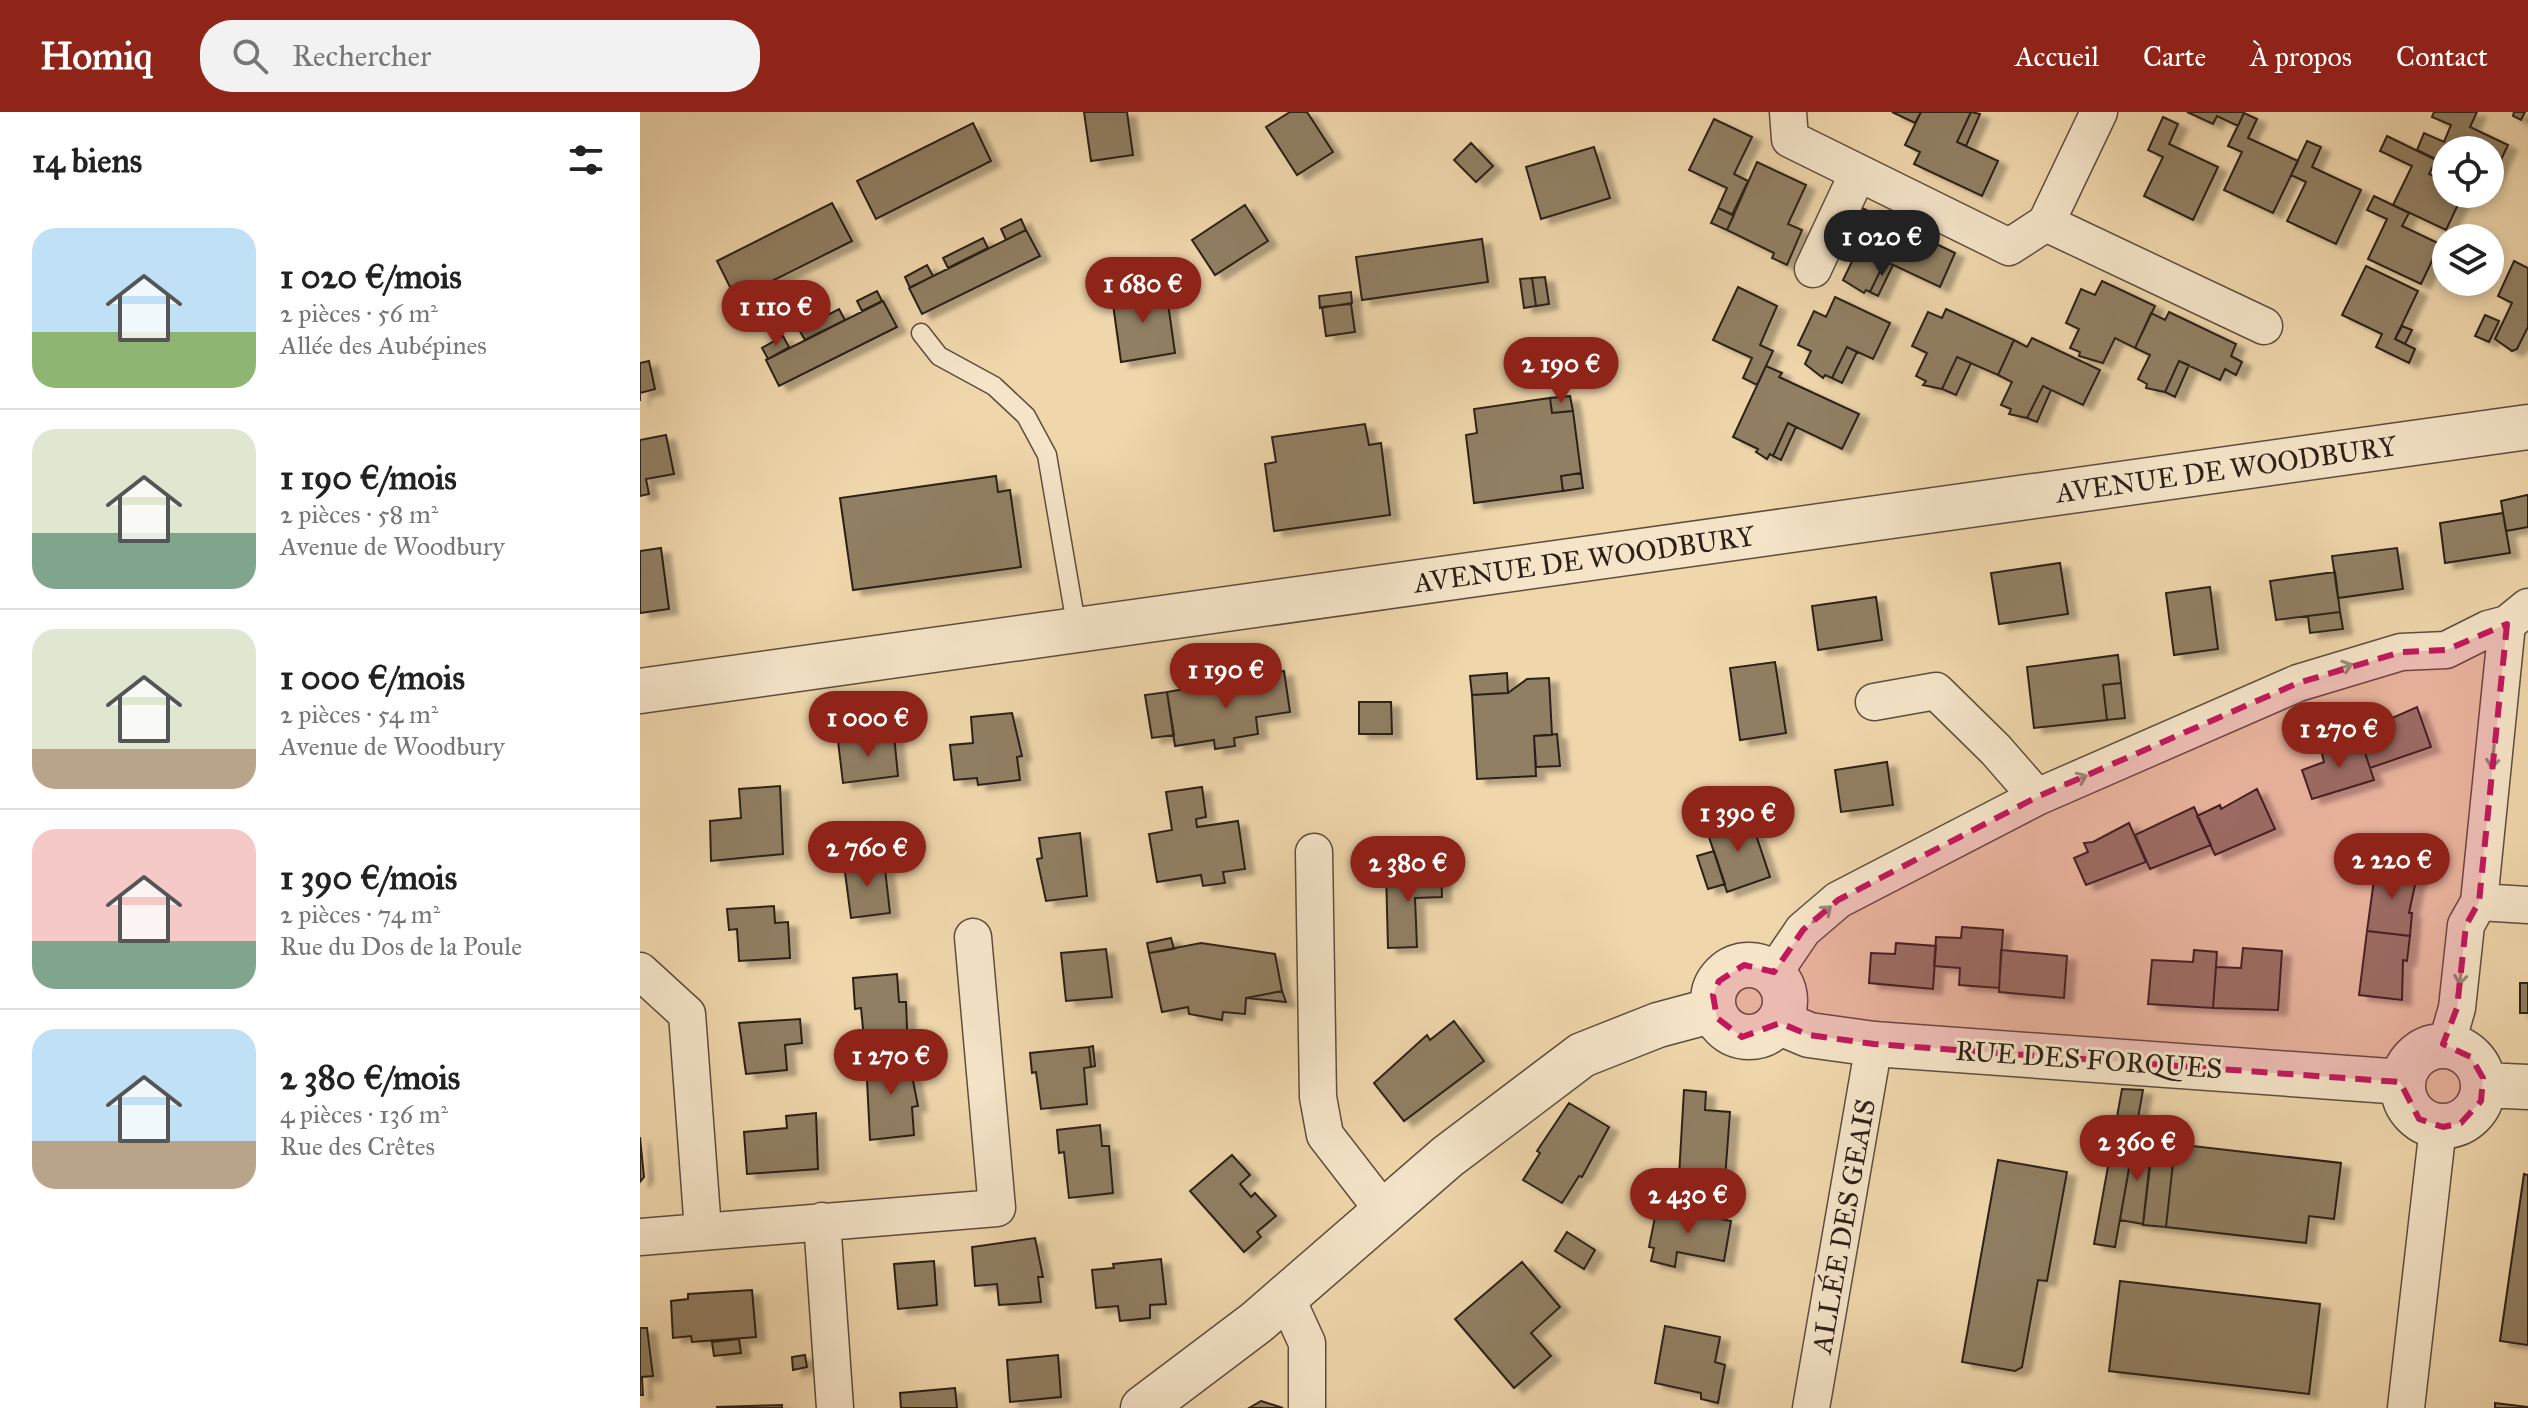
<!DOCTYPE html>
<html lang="fr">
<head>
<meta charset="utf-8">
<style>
  :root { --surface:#fff; --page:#f2f2f2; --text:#222; --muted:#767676; --line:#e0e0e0; --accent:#8f2418 }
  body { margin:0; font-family:"IM FELL Great Primer",serif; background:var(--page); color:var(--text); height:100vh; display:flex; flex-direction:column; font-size:30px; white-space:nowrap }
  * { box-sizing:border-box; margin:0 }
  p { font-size:26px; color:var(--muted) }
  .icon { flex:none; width:44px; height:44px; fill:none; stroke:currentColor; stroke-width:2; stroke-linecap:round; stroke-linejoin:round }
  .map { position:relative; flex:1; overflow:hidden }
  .drawer { display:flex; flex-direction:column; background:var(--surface); width:640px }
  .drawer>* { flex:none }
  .tools { position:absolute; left:1792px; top:24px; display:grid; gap:16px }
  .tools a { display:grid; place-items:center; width:72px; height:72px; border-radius:50%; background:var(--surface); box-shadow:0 4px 12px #0003; font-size:40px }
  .price { position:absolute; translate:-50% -68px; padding:0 18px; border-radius:28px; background:var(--accent); color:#fff; font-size:26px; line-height:52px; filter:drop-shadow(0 2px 4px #0008) }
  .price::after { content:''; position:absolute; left:50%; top:48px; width:24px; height:18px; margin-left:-12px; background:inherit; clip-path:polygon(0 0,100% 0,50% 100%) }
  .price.selected { background:#222; color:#fff }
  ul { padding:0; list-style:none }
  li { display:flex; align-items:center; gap:24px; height:200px; padding:0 32px }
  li+li { border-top:2px solid var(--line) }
  li span { display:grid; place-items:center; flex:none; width:224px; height:160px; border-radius:24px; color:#555 }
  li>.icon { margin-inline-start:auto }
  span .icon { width:96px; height:96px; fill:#fffc; stroke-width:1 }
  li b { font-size:34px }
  h2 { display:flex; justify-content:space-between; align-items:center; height:96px; padding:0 32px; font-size:34px }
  header { display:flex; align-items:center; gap:48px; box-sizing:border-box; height:112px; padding:0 40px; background:var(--accent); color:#fff }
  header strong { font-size:38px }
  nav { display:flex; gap:44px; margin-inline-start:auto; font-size:28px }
  .search { width:560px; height:72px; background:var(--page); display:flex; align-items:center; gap:20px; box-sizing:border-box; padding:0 28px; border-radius:32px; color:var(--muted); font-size:30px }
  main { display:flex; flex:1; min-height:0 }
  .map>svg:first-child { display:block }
  .building { fill:#917f64; stroke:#2c2018; stroke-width:2; filter:url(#shadow) }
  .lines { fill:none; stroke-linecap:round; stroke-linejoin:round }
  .service-casing { stroke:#5d4e3d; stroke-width:21 }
  .minor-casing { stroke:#5d4e3d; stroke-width:39 }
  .tertiary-casing { stroke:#5d4e3d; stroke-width:47 }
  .service { stroke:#f5e4c8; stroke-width:18 }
  .minor { stroke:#f5e4c8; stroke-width:36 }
  .tertiary { stroke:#f5e4c8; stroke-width:44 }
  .oneway { stroke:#9b8c79 }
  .marked { fill:#c2185b; fill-opacity:0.2; stroke:#c2185b; stroke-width:6; stroke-dasharray:16 10; stroke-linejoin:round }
  .labels { text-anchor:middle; stroke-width:6; stroke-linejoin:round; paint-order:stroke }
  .street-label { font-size:28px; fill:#2c2018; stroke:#f5e4c8 }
</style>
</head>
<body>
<header>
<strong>Homiq</strong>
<div class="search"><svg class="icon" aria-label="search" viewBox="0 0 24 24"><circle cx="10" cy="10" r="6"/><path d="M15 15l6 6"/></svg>Rechercher</div>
<nav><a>Accueil</a><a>Carte</a><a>À propos</a><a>Contact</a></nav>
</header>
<main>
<section class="drawer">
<h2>14 biens<svg class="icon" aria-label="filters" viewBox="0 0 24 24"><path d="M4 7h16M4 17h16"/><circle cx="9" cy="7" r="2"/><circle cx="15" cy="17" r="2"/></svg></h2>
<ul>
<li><span style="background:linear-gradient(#bfe0f5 65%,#8fb573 0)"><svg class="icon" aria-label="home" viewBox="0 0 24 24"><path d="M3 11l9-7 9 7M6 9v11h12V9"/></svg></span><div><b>1 020 €/mois</b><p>2 pièces · 56 m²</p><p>Allée des Aubépines</p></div></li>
<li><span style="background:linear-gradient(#dfe7d0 65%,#7fa58c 0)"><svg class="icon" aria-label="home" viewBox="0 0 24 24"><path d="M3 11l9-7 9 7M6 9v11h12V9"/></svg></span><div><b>1 190 €/mois</b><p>2 pièces · 58 m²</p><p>Avenue de Woodbury</p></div></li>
<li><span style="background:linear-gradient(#dfe7d0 75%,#b9a48a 0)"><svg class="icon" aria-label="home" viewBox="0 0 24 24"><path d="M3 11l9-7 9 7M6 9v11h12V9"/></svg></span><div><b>1 000 €/mois</b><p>2 pièces · 54 m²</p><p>Avenue de Woodbury</p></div></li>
<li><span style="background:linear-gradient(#f6c9c9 70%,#7fa58c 0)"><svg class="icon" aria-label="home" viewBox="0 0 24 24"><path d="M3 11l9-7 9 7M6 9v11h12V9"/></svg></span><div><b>1 390 €/mois</b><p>2 pièces · 74 m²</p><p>Rue du Dos de la Poule</p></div></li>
<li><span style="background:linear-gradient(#bfe0f5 70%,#b9a48a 0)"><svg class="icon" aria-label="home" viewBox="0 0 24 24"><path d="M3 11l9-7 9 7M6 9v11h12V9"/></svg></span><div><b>2 380 €/mois</b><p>4 pièces · 136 m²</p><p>Rue des Crêtes</p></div></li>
</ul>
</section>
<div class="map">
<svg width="1888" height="1296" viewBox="0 0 1888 1296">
  <defs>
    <filter id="shadow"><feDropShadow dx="9" dy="5" stdDeviation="2" flood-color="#0004"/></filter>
  </defs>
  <rect width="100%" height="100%" fill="#efd6ab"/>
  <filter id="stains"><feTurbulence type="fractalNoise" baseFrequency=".0025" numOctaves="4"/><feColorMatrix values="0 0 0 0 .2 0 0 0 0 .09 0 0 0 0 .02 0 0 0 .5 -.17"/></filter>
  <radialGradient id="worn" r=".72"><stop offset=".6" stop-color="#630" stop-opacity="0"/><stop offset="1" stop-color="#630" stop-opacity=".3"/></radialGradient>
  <!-- building -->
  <path class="building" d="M444 0H487L493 43 451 49Z
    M650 0H667L693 40 657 63 626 15Z
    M1252 0H1281L1275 11Z
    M1281 0H1331L1317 30 1358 49 1342 84 1274 52 1280 40 1265 33Z
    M1331 0 1340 2 1326 34 1317 30Z
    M1547 0H1603L1604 1 1598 14 1577 4 1573 12Z
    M1794 0H1837L1830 15 1868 33 1850 71V38H1806V52L1777 38 1784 21 1804 30 1811 13 1792 5Z
    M1874 0H1885L1881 8 1873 4Z
    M1604 1 1617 7 1608 26 1658 49 1633 101 1584 78 1602 40 1588 34Z
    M1523 5 1538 12 1529 32 1578 55 1553 108 1504 84 1523 45 1508 38Z
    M1074 7 1112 25 1094 62 1108 69 1092 103 1078 96 1087 76 1049 58Z
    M333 11 351 49 236 107 217 69Z
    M1747 24 1796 48 1789 62 1806 70V82H1823L1806 118 1753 93 1772 54 1740 39Z
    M1667 29 1681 35 1672 55 1721 78 1696 132 1647 109 1666 70 1651 63Z
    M831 31 853 54 836 70 814 48Z
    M954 35 970 86 901 107 886 55Z
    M1117 50 1166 73 1148 112 1162 118 1147 153 1132 146 1134 141 1087 118Z
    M1734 84 1769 101 1762 114 1800 132 1781 172 1728 147 1747 107 1727 98Z
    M192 91 212 129 96 187 77 149Z
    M605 93 628 129 575 163 552 128Z
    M1078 96 1094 103 1087 118 1071 111Z
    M1222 96 1315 141 1300 175 1245 149 1230 180 1226 178 1224 181 1203 168 1219 135 1206 129Z
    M381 107 386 118 366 128 361 117Z
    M386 118 400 144 282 202 269 176Z
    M343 126 348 136 308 156 303 146Z
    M842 127 848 170 722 188 716 145Z
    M1245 149 1253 153 1238 184 1230 180Z
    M1874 149 1888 156V215L1877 237 1872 239 1855 227 1872 191 1858 184Z
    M287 153 293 164 270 176 265 165Z
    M1726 154 1778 179 1755 227 1775 237 1769 251 1736 235 1742 222 1702 203Z
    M905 165 909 192 896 194 892 166Z
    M892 166 896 194 884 196 880 167Z
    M1462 169 1515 194 1495 236 1475 226 1463 251 1439 244 1440 240 1430 236 1439 217 1426 211 1441 177 1455 183Z
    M1098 175 1137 194 1120 233 1133 239 1117 273 1103 266 1112 246 1073 228Z
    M526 177 535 241 481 250 472 185Z
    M237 179 242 189 222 199 217 189Z
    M711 180 712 191 680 196 679 184Z
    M1195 185 1250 211 1233 247 1207 235 1192 266 1185 263 1183 266 1165 252 1171 239 1158 233 1174 199 1186 205Z
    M243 189 257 215 139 274 126 248Z
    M711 192 715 220 686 224 682 195Z
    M199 197 205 208 165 228 159 218Z
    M1306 197 1374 228 1358 263 1317 245 1302 277 1283 273 1286 269 1276 264 1287 241 1272 234 1288 200 1302 206Z
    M1529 200 1596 232 1591 244 1602 250 1596 263 1585 257 1580 268 1539 249 1525 280 1506 276 1507 272 1498 267 1510 243 1495 236 1511 201 1525 208Z
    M1845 203 1859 209 1849 230 1835 224Z
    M1762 214 1772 218 1765 232 1755 227Z
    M143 224 149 235 128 247 122 236Z
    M1392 226 1460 258 1443 293 1403 274 1387 306 1369 302 1371 297 1361 293 1372 270 1358 263 1374 228 1387 235Z
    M1207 235 1217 240 1202 271 1192 266Z
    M1317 245 1331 251 1316 283 1302 277Z
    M9 249 15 277 0 281V289V251Z
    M1539 249 1549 253 1535 285 1525 280Z
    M1126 254 1142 261 1139 265 1219 302 1202 337 1148 311 1133 344 1130 342 1127 347 1116 340 1118 337 1093 325Z
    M1403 274 1411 278 1397 310 1387 306Z
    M930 284 933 299 912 301 910 286Z
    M910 286 912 301 933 299 941 361 921 364 923 379 834 391 826 323 837 321 834 297Z
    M1148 311 1156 315 1141 348 1133 344Z
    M725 312 729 333 741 331 750 403 634 419 625 352 636 350 632 325Z
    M26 323 34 362 6 367 9 382 0 384V328Z
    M941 361 943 376 923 379 921 364Z
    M356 364 358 380 370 378 381 455 213 478 200 386Z
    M1887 383H1888V415L1866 419 1861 389Z
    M1863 401 1870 441 1805 451 1800 411Z
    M21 436 29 497 0 501V439Z
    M1757 436 1763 477 1698 486 1692 444Z
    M1420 451 1428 502 1359 512 1351 461Z
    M1695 460 1700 500 1636 508 1630 469Z
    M1570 475 1578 537 1534 543 1526 481Z
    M1236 485 1242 528 1178 538 1172 494Z
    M1700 500 1703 517 1670 521 1668 504Z
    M1478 543 1481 571 1463 573 1467 608 1394 616 1387 555Z
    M1135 550 1146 621 1100 628 1090 556Z
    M644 559 650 600 616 605 618 622 594 626 595 634 575 637 574 628 535 634 527 580 556 575 557 581 610 573 609 565Z
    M867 561 868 581 832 583 830 564Z
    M909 566 912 623 894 624 896 664 837 667 832 583 868 581 887 567Z
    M1481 571 1485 606 1467 608 1463 573Z
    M527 580 534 623 512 626 505 583Z
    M719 590H751L752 622H719Z
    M1777 595 1791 635 1730 656 1717 616 1740 608 1741 611Z
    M372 601 382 644 377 645 380 668 338 673 337 666 314 668 310 633 333 631 331 605Z
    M917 622 920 654 896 655 894 624Z
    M254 623 258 664 203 671 198 629Z
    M1720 626 1734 668 1672 687 1662 658 1684 650 1682 642Z
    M1247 650 1253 693 1201 700 1195 658Z
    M140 674 143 742 71 749 70 709 101 706 99 677Z
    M562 675 566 705 556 707 557 715 598 709 605 757 583 760 585 771 563 774 561 763 517 770 509 722 532 718 526 680Z
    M1617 677 1635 717 1575 743 1557 704 1580 693 1581 697Z
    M1554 695 1571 733 1510 757 1495 723Z
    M1110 705 1130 765 1087 780 1067 719Z
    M1489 711 1506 750 1446 773 1434 746 1448 740 1444 731 1453 730Z
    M440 721 447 784 406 789 397 747 402 746 399 726Z
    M1074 739 1085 772 1068 777 1057 744Z
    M244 748 250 801 211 806 204 753Z
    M1736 753 1778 759 1769 801H1772L1770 824 1727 819Z
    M801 759 802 785 775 786 777 835 748 836 746 760Z
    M134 794 135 811 148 810 150 846 99 849 97 817 89 818 87 797Z
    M1322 815 1363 818 1359 876 1319 873 1320 856 1294 854 1296 825 1321 826Z
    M1727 819 1770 824 1767 849 1763 848 1762 888 1719 883Z
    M531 826 534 837 509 841 507 831Z
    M561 831 635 842 642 879 606 886 605 902 583 900 582 908 549 902 548 895 522 900 509 841Z
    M1256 831 1296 834 1293 877 1229 871 1231 841 1255 842Z
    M1603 836 1642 839 1638 898 1573 896 1576 855 1601 856Z
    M466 837 472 885 426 889 421 841Z
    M1361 838 1427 844 1424 886 1359 880Z
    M1554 838 1577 840 1573 896 1508 892 1512 848 1553 850Z
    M257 862 259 890H266L268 943 226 948 221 896 215 897 213 866Z
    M1880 871H1888V901H1880Z
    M642 879 646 890 606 886Z
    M160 907 162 931 145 933 147 958 106 962 99 911Z
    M814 909 844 949 764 1009 734 971 787 923 790 928Z
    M453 934 455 954 451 955 449 935Z
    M449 935 451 955 444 956 447 992 401 997 396 960 392 961 390 941Z
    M268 943 278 994 272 995 274 1023 230 1028 226 948Z
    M1482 977 1503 978 1475 1135 1454 1132Z
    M1044 978 1066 980 1065 998 1090 1000 1085 1067 1039 1064Z
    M929 991 969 1015 942 1065 939 1064 922 1091 883 1068 900 1041 897 1039Z
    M176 1001 178 1057 107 1062 104 1020 147 1016 146 1004Z
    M460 1013 462 1034H469L473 1081 429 1086 424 1040 419 1041 417 1018Z
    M0 1025 4 1065 0 1070Z
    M1494 1028 1512 1030 1503 1112 1480 1108Z
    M1513 1029 1535 1032 1526 1115 1503 1113Z
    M1535 1032 1701 1051 1694 1107 1669 1104 1666 1131 1526 1115Z
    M592 1043 610 1063 600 1072 611 1085 615 1081 636 1104 617 1120 621 1125 604 1140 550 1079Z
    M1358 1048 1427 1060 1407 1169 1398 1168 1382 1255 1375 1259 1322 1250Z
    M1884 1062 1888 1063V1233L1860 1229Z
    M1017 1095 1091 1109 1084 1149 1037 1140 1035 1155 1011 1149 1014 1136 1009 1135Z
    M927 1120 955 1138 944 1157 915 1139Z
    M395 1126 403 1165H398L401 1190 359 1193 357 1172 335 1174 332 1135Z
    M521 1147 526 1192 510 1193V1206L480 1209 478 1194 456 1196 452 1158 474 1156 473 1152Z
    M294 1149 297 1193 258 1197 254 1152Z
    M882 1150 920 1195 891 1221 911 1244 874 1276 815 1207Z
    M1480 1169 1680 1192 1669 1282 1469 1259Z
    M112 1178 116 1225 52 1230 51 1224 33 1226 31 1189 48 1187V1182Z
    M1025 1214 1080 1225 1075 1250 1085 1253 1078 1291 1061 1287V1281L1015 1271Z
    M0 1216H7L13 1264 2 1265 3 1283H0Z
    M99 1227 101 1241 74 1244 72 1230Z
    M165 1243 167 1255 153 1258 152 1245Z
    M418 1243 421 1285 370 1290 367 1248Z
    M315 1276 317 1296H261L260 1281Z
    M621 1289 643 1296H609Z
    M1855 1291 1888 1295V1296H1855Z
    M142 1293V1296H77V1295Z"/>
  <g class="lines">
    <defs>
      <path id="service" d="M281 221 299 244 354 274 386 304 407 343 437 518"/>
      <path id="minor" d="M1148 0 1150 27 1369 135 1406 111 1459 0
        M1406 111 1624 214
        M1173 157 1218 61
        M1234 590 1296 579 1356 638 1397 685
        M674 740 678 985 685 1023 743 1098
        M1839 790 1888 793
        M0 859 47 902 63 1118
        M1133 862 1163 818 1198 788 1397 685 1658 571 1761 540 1806 538 1848 517 1867 512 1888 495
        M1806 934 1817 896 1826 813 1839 790 1867 512
        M182 1109 195 1296
        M0 1125 357 1096 333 825
        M646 1185 667 1231V1296
        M1171 1296 1234 932
        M1766 1296 1798 1015"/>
      <path id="tertiary" d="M0 579 1888 315
        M1073 889a36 36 0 1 1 72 0a36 36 0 1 1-72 0Z
        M1138 910 1169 923 1234 932 1763 970
        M1763 974a40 40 0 1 1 80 0a40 40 0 1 1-80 0Z
        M1844 973 1888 975
        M503 1296 617 1210 807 1045 942 943 1018 913 1074 898"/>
    </defs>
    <!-- service casing -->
    <use href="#service" class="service-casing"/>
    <!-- minor casing -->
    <use href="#minor" class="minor-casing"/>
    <!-- tertiary casing -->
    <use href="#tertiary" class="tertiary-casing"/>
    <!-- service -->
    <use href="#service" class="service"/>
    <!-- minor -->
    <use href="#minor" class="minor"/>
    <!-- tertiary -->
    <use href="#tertiary" class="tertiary"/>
  </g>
  <!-- one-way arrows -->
  <defs><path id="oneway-shaft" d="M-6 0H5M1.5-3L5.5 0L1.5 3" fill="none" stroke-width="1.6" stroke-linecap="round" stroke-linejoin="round" transform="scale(2)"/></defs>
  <g class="oneway">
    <use href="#oneway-shaft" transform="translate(1701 556) rotate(-19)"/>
    <use href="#oneway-shaft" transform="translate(1853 645) rotate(96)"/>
    <use href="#oneway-shaft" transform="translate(1436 668) rotate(-24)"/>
    <use href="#oneway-shaft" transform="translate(1182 802) rotate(-41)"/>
    <use href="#oneway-shaft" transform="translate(1821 861) rotate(96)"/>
  </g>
  <!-- marked area -->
  <path class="marked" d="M1867 512 1839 790 1826 813 1817 896 1803 932 1831 945 1843 966 1841 989 1821 1011 1803 1015 1779 1007 1760 970 1234 932 1169 923 1140 911 1102 925 1077 906 1073 883 1079 869 1104 853 1134 860 1163 818 1198 788 1397 685 1658 571 1761 540 1806 538Z"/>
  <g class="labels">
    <!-- street labels -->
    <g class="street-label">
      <text transform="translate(1586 357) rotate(-8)" y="10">AVENUE DE WOODBURY</text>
      <text transform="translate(944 447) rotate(-8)" y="10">AVENUE DE WOODBURY</text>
      <text transform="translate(1449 947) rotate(4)" y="10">RUE DES FORQUES</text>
      <text transform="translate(1203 1114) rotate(-80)" y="10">ALLÉE DES GEAIS</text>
    </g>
  </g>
  <rect width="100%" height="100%" filter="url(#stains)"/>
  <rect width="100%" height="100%" fill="url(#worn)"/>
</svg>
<div class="tools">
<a><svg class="icon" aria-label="locate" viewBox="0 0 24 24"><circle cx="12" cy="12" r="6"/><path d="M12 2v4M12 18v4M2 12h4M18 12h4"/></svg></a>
<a><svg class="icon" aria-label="layers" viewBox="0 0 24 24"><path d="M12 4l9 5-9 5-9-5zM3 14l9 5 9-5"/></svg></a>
</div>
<b class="price selected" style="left:1242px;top:166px">1 020 €</b>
<b class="price" style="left:503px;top:213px">1 680 €</b>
<b class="price" style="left:136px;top:236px">1 110 €</b>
<b class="price" style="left:921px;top:293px">2 190 €</b>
<b class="price" style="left:586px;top:599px">1 190 €</b>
<b class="price" style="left:228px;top:647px">1 000 €</b>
<b class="price" style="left:1699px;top:658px">1 270 €</b>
<b class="price" style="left:1098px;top:742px">1 390 €</b>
<b class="price" style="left:227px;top:777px">2 760 €</b>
<b class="price" style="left:1752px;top:789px">2 220 €</b>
<b class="price" style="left:768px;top:792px">2 380 €</b>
<b class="price" style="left:251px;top:985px">1 270 €</b>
<b class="price" style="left:1497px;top:1071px">2 360 €</b>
<b class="price" style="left:1048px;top:1124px">2 430 €</b>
</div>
</main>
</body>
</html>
